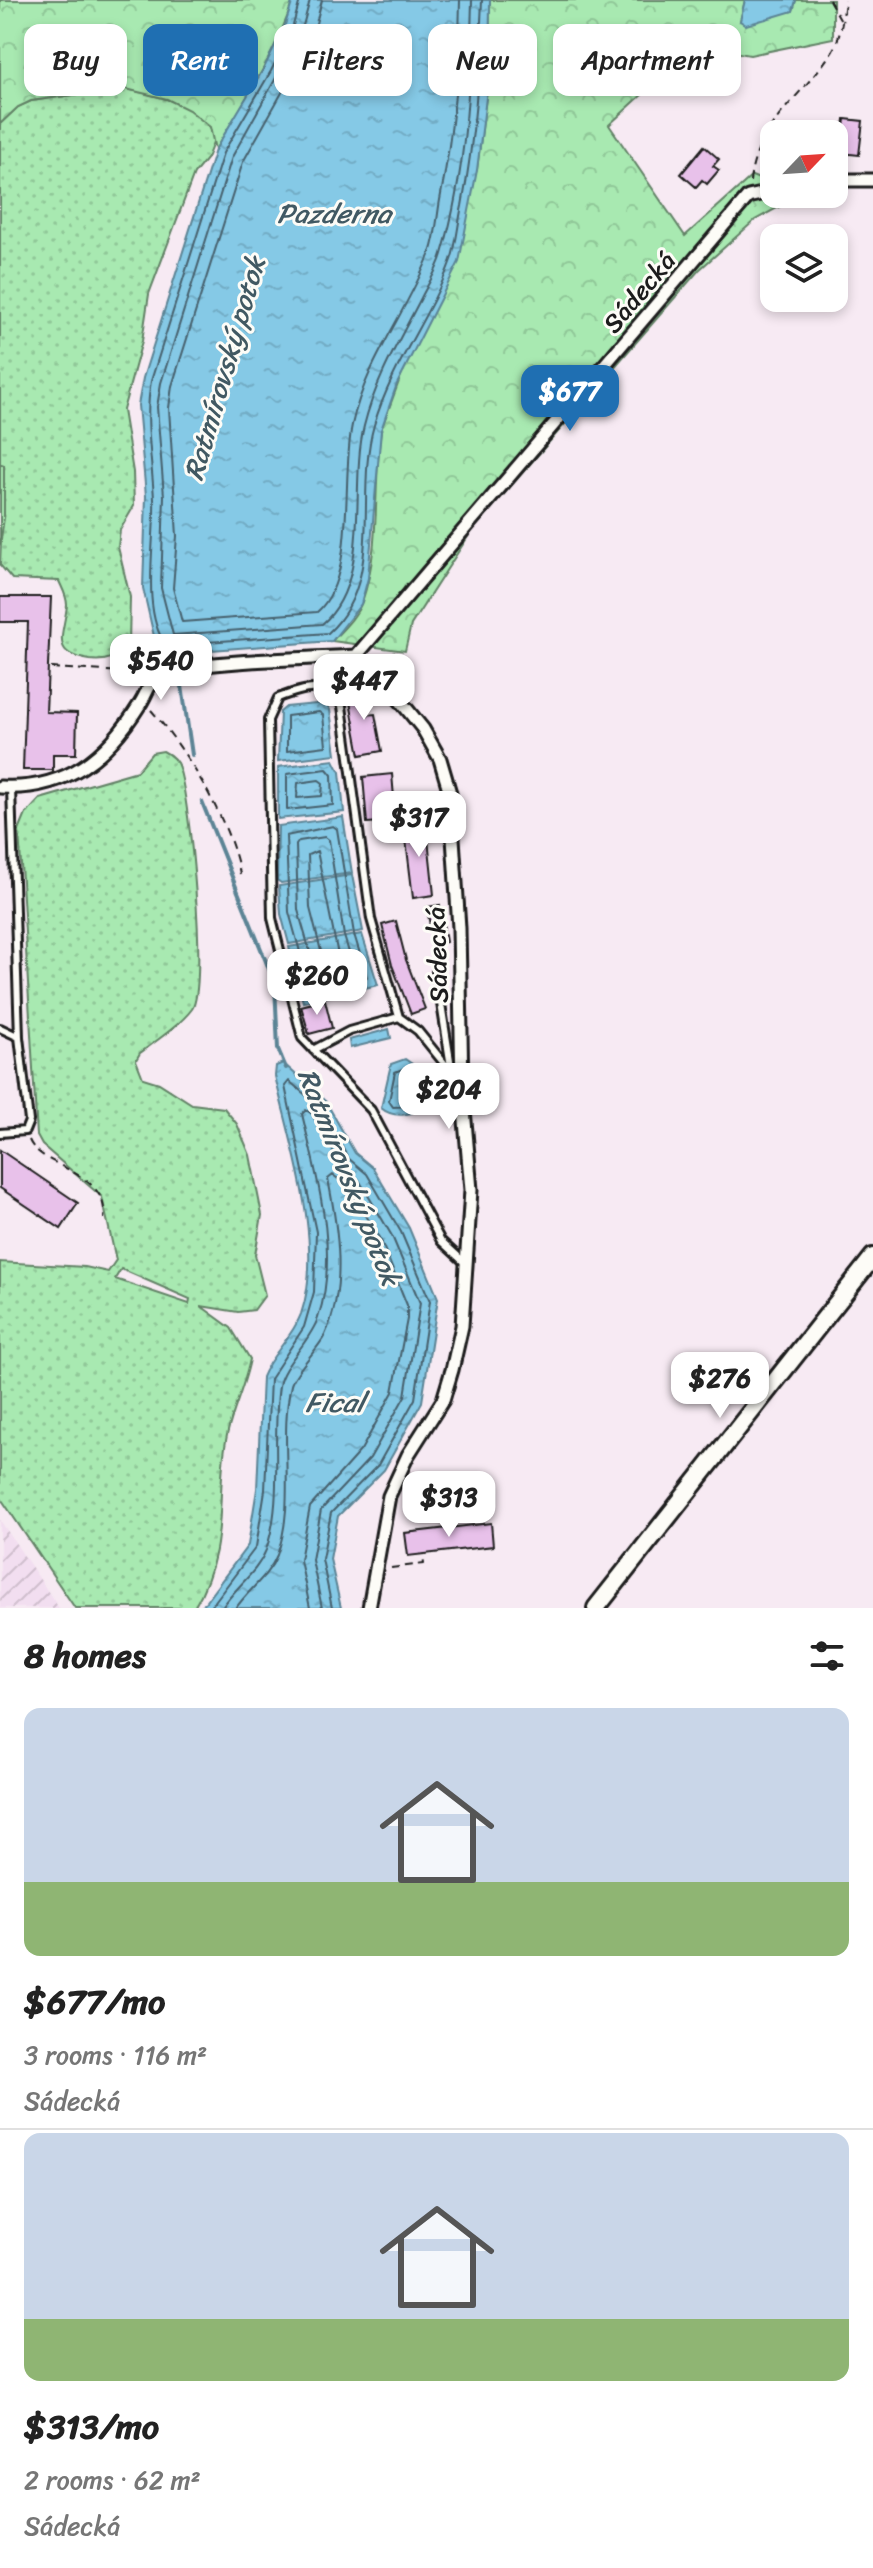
<!DOCTYPE html>
<html lang="en">
<head>
<meta charset="utf-8">
<style>
  :root { --surface:#fff; --page:#f2f2f2; --text:#222; --muted:#767676; --line:#e0e0e0; --accent:#1f6fb2 }
  body { margin:0; font-family:Sriracha,sans-serif; background:var(--page); color:var(--text); height:100vh; display:flex; flex-direction:column; font-size:30px; white-space:nowrap }
  * { box-sizing:border-box; margin:0 }
  p { font-size:26px; color:var(--muted) }
  .icon { flex:none; width:44px; height:44px; fill:none; stroke:currentColor; stroke-width:2; stroke-linecap:round; stroke-linejoin:round }
  .map { position:relative; height:1608px; overflow:hidden }
  .details { display:flex; flex-direction:column; background:var(--surface); flex:1 }
  .details>* { flex:none }
  .guide { position:absolute; left:24px; top:24px; width:826px; height:72px; display:flex; gap:16px }
  .needle { width:52px; rotate:65deg }
  .buttons { position:absolute; left:760px; top:120px; display:grid; gap:16px }
  .buttons a { display:grid; place-items:center; width:88px; height:88px; border-radius:16px; background:var(--surface); box-shadow:0 4px 12px #0003; font-size:40px }
  .price { position:absolute; translate:-50% -68px; padding:0 18px; border-radius:16px; background:#fff; color:#222; font-size:26px; line-height:52px; filter:drop-shadow(0 2px 4px #0008) }
  .price::after { content:''; position:absolute; left:50%; top:48px; width:24px; height:18px; margin-left:-12px; background:inherit; clip-path:polygon(0 0,100% 0,50% 100%) }
  .price.active { background:var(--accent); color:#fff }
  ul { padding:0; list-style:none }
  li { display:grid; align-content:center; gap:16px; height:424px; padding:0 24px }
  li+li { border-top:2px solid var(--line) }
  li span { display:grid; place-items:center; height:248px; border-radius:16px; color:#555 }
  li>.icon { margin-inline-start:auto }
  span .icon { width:144px; height:144px; fill:#fffc; stroke-width:1 }
  li b { font-size:34px }
  h2 { display:flex; justify-content:space-between; align-items:center; height:96px; padding:0 24px; font-size:34px }
  .tag { padding:0 28px; border-radius:16px; background:var(--surface); box-shadow:0 4px 12px #0003; font-size:28px; line-height:72px }
  .tag.active { background:var(--accent); color:#fff }
  .map>svg:first-child { display:block }
  .industrial { fill:url(#industrial-furrows) }
  .grass { fill:url(#grass-dots); stroke:#628266; stroke-width:2; fill-rule:evenodd }
  .forest { fill:url(#forest-crowns); stroke:#628266; stroke-width:2 }
  .water { fill:url(#water-ripples); stroke:#5b8495; stroke-width:2 }
  .lines { fill:none; stroke-linecap:round; stroke-linejoin:round }
  .shore { stroke:#46616d; stroke-width:2 }
  .stream { stroke:#5b8495; stroke-width:4 }
  .building { fill:#e8c1ea; stroke:#1c1c1c; stroke-width:2 }
  .service-casing { stroke:#1c1c1c; stroke-width:12 }
  .minor-casing { stroke:#1c1c1c; stroke-width:17 }
  .secondary-casing { stroke:#1c1c1c; stroke-width:22 }
  .path { stroke:#1c1c1c; stroke-width:2; stroke-dasharray:8 6; stroke-linecap:butt }
  .service { stroke:#fdfcf7; stroke-width:6 }
  .minor { stroke:#fdfcf7; stroke-width:11 }
  .secondary { stroke:#fdfcf7; stroke-width:16 }
  .labels { text-anchor:middle; stroke-width:6; stroke-linejoin:round; paint-order:stroke }
  .street-label { font-size:26px; fill:#1c1c1c; stroke:#fdfcf7 }
  .water-label { font-size:28px; font-style:italic; fill:#415963; stroke:#fdfcf7 }
</style>
</head>
<body>
<div class="map">
<svg width="873" height="1608" viewBox="0 0 873 1608">
  <defs>
    <pattern id="industrial-furrows" width="10" height="10" patternUnits="userSpaceOnUse" patternTransform="scale(2)"><rect width="10" height="10" fill="#f2def0"/><path d="M-1 1l2-2M0 10L10 0M9 11l2-2" fill="none" stroke="#cfbecd"/></pattern>
    <pattern id="grass-dots" width="8" height="8" patternUnits="userSpaceOnUse" patternTransform="scale(2)"><rect width="8" height="8" fill="#a8e9b1"/><path d="M2 2h.1M6 6h.1" fill="none" stroke="#90c798" stroke-width="1.8" stroke-linecap="round"/></pattern>
    <pattern id="forest-crowns" width="20" height="18" patternUnits="userSpaceOnUse" patternTransform="scale(2)"><rect width="20" height="18" fill="#a8e9b1"/><path d="M2 6a3 3 0 1 1 6 0M12 15a3 3 0 1 1 6 0" fill="none" stroke="#90c798"/></pattern>
    <pattern id="water-ripples" width="26" height="14" patternUnits="userSpaceOnUse" patternTransform="scale(2)"><rect width="26" height="14" fill="#85c9e6"/><path d="M2 4q2-2 4 0t4 0M15 11q2-2 4 0t4 0" fill="none" stroke="#72acc5"/></pattern>
  </defs>
  <rect width="100%" height="100%" fill="#f7eaf3"/>
  <filter id="ink" filterUnits="userSpaceOnUse"><feTurbulence type="fractalNoise" baseFrequency=".0125" numOctaves="2"/><feDisplacementMap in="SourceGraphic" scale="16" xChannelSelector="R" yChannelSelector="G"/><feConvolveMatrix kernelMatrix="1 2 1 2 8 2 1 2 1" color-interpolation-filters="sRGB"/></filter>
  <g filter="url(#ink)">
    <!-- industrial -->
    <path class="industrial" d="M0 1520 59 1608H0Z"/>
    <!-- grass -->
    <path class="grass" d="M122 88C152 95 206 103 215 138L207 158 194 174 149 294 142 341 123 410 133 472 134 506 120 530 118 547 130 597 129 645C118 657 107 662 90 660 49 654 64 635 67 605 67 596 62 588 59 581L12 579 0 565 4 465 0 464V124L18 107 31 101Z
      M163 751C171 755 177 760 179 768 190 801 208 985 192 1009 180 1025 156 1041 140 1053L136 1060 143 1078 159 1083 192 1104 224 1108 237 1124 250 1155 262 1215 255 1255 265 1295 254 1310 238 1312 201 1306 231 1328 250 1359C245 1385 233 1409 227 1435 214 1501 231 1544 194 1608H75L0 1497V1262L85 1267 108 1272 116 1260 102 1197 42 1145 37 1136 19 831 26 814 40 799 137 771 152 753ZM121 1269 190 1299 189 1304 115 1279Z"/>
    <!-- forest -->
    <path class="forest" d="M0 0H293C276 54 244 102 215 150L210 127 189 110 167 99 122 88 31 101 18 107 0 124Z
      M490 0H745L740 21 793 11 796 0H833V38L750 55 673 41 655 83 609 125 685 236 752 176 774 185V194L799 196 755 220 699 270 471 532 411 625 405 651 332 641C343 629 356 617 362 602 381 548 373 486 381 430L477 170 489 73Z
      M0 464 4 465V518L0 545Z"/>
    <!-- water -->
    <path class="water" d="M293 0H490L489 73 477 170 459 262 397 384 381 430 368 578 361 604 332 641 158 654 143 588 146 496 138 405 143 378 215 150 264 68 285 25Z
      M745 0H796L793 11 746 25 740 21Z
      M326 703 330 710 336 754 278 761 280 712 286 707Z
      M334 760 340 772 344 812 278 819V767Z
      M343 817 352 873 281 883 277 880 278 826Z
      M352 875 363 931 289 944 281 914 279 886Z
      M362 934 378 985 303 1002 289 947Z
      M389 1029 391 1038 350 1048 349 1040Z
      M405 1059 412 1064 427 1103C415 1116 394 1119 381 1108L391 1064Z
      M283 1063 326 1102 355 1153 373 1168 409 1228 438 1298 422 1402 384 1470 338 1516 330 1559 341 1608H201L248 1545 257 1489 262 1377C271 1354 292 1338 301 1314 325 1245 291 1146 275 1076L276 1066Z"/>
    <g class="lines">
      <!-- shore -->
      <path class="shore" d="M300 0 292 29 271 71 223 153 151 381C144 421 152 458 154 499 156 540 140 611 166 645L328 633C386 580 354 494 374 425 392 364 431 316 451 260 457 243 458 223 462 206 475 137 479 70 482 0
        M310 0 301 33 232 157 161 383 157 407 164 496 161 588 173 635 322 624C373 581 349 485 364 426 375 381 400 339 421 298 428 284 438 269 442 254 466 173 470 84 472 0
        M322 0 312 39 243 162 172 386 169 408 177 536 173 588 182 622 317 612C357 578 341 476 352 425 365 363 407 312 430 253 436 237 437 217 440 200 453 133 459 68 460 0
        M319 712 323 715 326 746 287 751V716Z
        M327 769 332 775 333 805 287 810V774Z
        M319 780 323 783 322 796 297 798 298 783Z
        M333 826 337 829 354 934 367 977 311 992 289 912 286 836Z
        M325 837 329 840 344 936 354 969 318 980 298 910 296 845 299 841Z
        M317 851 339 960 328 966 324 963 310 908 308 855Z
        M405 1068 418 1100 408 1106 393 1107 389 1101 395 1072Z
        M210 1608 256 1547 265 1490 270 1379 304 1327 314 1292 316 1232 285 1086 289 1081 320 1107 348 1158 367 1174 401 1232 430 1301 415 1399 378 1465 331 1513 322 1559 332 1608
        M222 1608C235 1587 257 1573 266 1550 284 1498 271 1440 279 1386 282 1365 310 1342 318 1318 340 1253 317 1178 302 1114L306 1110 312 1114 339 1162 359 1180 392 1236 420 1303 405 1396 370 1458 321 1510 312 1560 322 1608
        M236 1608C249 1589 268 1577 277 1555 297 1500 278 1440 291 1385 294 1372 317 1351 325 1335 347 1287 338 1229 328 1179L333 1175 350 1188 381 1241 407 1305V1319L393 1392 361 1450 310 1507 300 1560 310 1608"/>
      <!-- stream -->
      <path class="stream" d="M181 679 192 755
        M202 802 275 984 278 1049 286 1068"/>
    </g>
    <!-- building -->
    <path class="building" d="M845 119 863 121 859 155 841 153Z
      M704 146 719 159 713 166 719 170 707 184 702 180 696 187 681 174Z
      M0 597H51L46 712 77 713 76 754H53V770H23L28 622H0Z
      M361 683 367 715 375 714 382 751 360 755 347 686Z
      M392 774 396 821 367 823 363 777Z
      M426 820 434 895 413 898 404 823Z
      M440 905 446 942 433 945 427 907Z
      M396 921 406 960 425 1009 411 1014 392 965 382 925Z
      M325 1000 332 1028 309 1034 301 1006Z
      M0 1150 78 1203 61 1229 0 1188Z
      M491 1523 493 1546 408 1556 405 1533Z"/>
    <g class="lines">
      <defs>
        <path id="service" d="M436 972 452 1073
          M399 1017 371 919 342 706C326 680 302 689 278 698L268 720 272 918 302 1038 371 1110 441 1241 464 1262
          M0 1028 19 1037
          M313 1050 349 1031 399 1017 418 1031 460 1083
          M0 1133 25 1131 29 1121 19 1037 11 788"/>
        <path id="minor" d="M834 180H873
          M356 656 398 698 423 729 440 759 450 793 459 928 462 1086 471 1190 462 1326 452 1370 443 1400 408 1455 389 1496 369 1608
          M356 656 748 197 774 191
          M0 787C66 791 107 757 140 704 148 692 150 677 165 671 174 667 186 668 196 666 248 659 302 659 356 656"/>
        <path id="secondary" d="M596 1608 873 1257"/>
      </defs>
      <!-- service casing -->
      <use href="#service" class="service-casing"/>
      <!-- minor casing -->
      <use href="#minor" class="minor-casing"/>
      <!-- secondary casing -->
      <use href="#secondary" class="secondary-casing"/>
      <!-- path -->
      <path class="path" d="M829 0 842 22
        M750 182C756 125 802 97 831 53 841 38 843 18 845 0
        M51 668 144 673
        M151 710C187 751 230 821 240 874
        M29 1140C41 1169 109 1170 104 1219
        M391 1568 424 1564 423 1557"/>
      <!-- service -->
      <use href="#service" class="service"/>
      <!-- minor -->
      <use href="#minor" class="minor"/>
      <!-- secondary -->
      <use href="#secondary" class="secondary"/>
    </g>
  </g>
  <g class="labels">
    <!-- street labels -->
    <g class="street-label">
      <text transform="translate(639 292) rotate(-50)" y="9">Sádecká</text>
      <text transform="translate(437 955) rotate(-92)" y="9">Sádecká</text>
    </g>
    <!-- water labels -->
    <g class="water-label">
      <text x="334" y="223">Pazderna</text>
      <text transform="translate(224 368) rotate(-74)" y="10">Ratmírovský potok</text>
      <text transform="translate(350 1177) rotate(68)" y="10">Ratmírovský potok</text>
      <text x="335" y="1412">Fical</text>
    </g>
  </g>
</svg>
<div class="buttons">
<a><svg class="needle" viewBox="-14 -14 28 28"><path d="M0-13l5 13h-10z" fill="#e53935"/><path d="M0 13l5-13h-10z" fill="#767676"/></svg></a>
<a><svg class="icon" aria-label="layers" viewBox="0 0 24 24"><path d="M12 4l9 5-9 5-9-5zM3 14l9 5 9-5"/></svg></a>
</div>
<b class="price active" style="left:570px;top:433px">$677</b>
<b class="price" style="left:161px;top:702px">$540</b>
<b class="price" style="left:364px;top:722px">$447</b>
<b class="price" style="left:419px;top:859px">$317</b>
<b class="price" style="left:317px;top:1017px">$260</b>
<b class="price" style="left:449px;top:1131px">$204</b>
<b class="price" style="left:720px;top:1420px">$276</b>
<b class="price" style="left:449px;top:1539px">$313</b>
<div class="guide">
<a class="tag">Buy</a>
<a class="tag active">Rent</a>
<a class="tag">Filters</a>
<a class="tag">New</a>
<a class="tag">Apartment</a>
</div>
</div>
<section class="details">
<h2>8 homes<svg class="icon" aria-label="filters" viewBox="0 0 24 24"><path d="M4 7h16M4 17h16"/><circle cx="9" cy="7" r="2"/><circle cx="15" cy="17" r="2"/></svg></h2>
<ul>
<li><span style="background:linear-gradient(#c9d6e8 70%,#8fb573 0)"><svg class="icon" aria-label="home" viewBox="0 0 24 24"><path d="M3 11l9-7 9 7M6 9v11h12V9"/></svg></span><div><b>$677/mo</b><p>3 rooms · 116 m²</p><p>Sádecká</p></div></li>
<li><span style="background:linear-gradient(#c9d6e8 75%,#8fb573 0)"><svg class="icon" aria-label="home" viewBox="0 0 24 24"><path d="M3 11l9-7 9 7M6 9v11h12V9"/></svg></span><div><b>$313/mo</b><p>2 rooms · 62 m²</p><p>Sádecká</p></div></li>
</ul>
</section>
</body>
</html>
